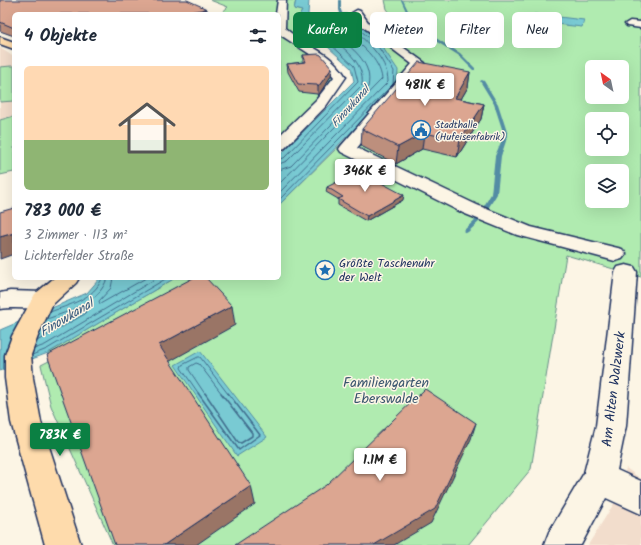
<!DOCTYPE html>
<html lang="de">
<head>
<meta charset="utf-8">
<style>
  :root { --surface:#fff; --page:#f6f6f7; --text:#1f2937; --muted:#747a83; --accent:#0b8043 }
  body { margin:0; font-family:Kalam,sans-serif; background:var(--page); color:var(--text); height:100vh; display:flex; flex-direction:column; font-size:15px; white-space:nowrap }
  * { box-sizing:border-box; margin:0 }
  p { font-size:13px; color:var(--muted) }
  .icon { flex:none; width:22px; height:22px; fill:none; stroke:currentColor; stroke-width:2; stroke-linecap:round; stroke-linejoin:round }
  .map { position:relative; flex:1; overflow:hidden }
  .details { position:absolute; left:12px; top:12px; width:269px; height:268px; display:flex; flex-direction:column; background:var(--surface); border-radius:6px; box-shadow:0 4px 16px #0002 }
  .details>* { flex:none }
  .top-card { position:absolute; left:293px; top:12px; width:288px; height:36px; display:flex; gap:8px }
  .needle { width:26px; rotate:327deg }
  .fabs { position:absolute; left:585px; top:60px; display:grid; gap:8px }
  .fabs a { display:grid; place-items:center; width:44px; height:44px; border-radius:6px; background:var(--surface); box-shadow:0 4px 16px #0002; font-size:20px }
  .price { position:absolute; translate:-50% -34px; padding:0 9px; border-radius:4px; background:#fff; color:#222; font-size:13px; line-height:26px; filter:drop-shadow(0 1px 2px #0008) }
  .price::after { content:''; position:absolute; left:50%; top:24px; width:12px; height:9px; margin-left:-6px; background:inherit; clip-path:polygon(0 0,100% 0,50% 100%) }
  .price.current { background:var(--accent); color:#fff }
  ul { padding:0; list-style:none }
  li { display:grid; align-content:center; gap:8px; height:212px; padding:0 12px }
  li span { display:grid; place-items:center; height:124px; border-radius:6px; color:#555 }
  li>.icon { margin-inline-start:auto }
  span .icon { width:72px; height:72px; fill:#fffc; stroke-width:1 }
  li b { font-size:17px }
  h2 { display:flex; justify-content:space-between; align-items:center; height:48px; padding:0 12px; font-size:17px }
  .chip { padding:0 14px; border-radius:6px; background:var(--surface); box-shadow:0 4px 16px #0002; font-size:14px; line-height:36px }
  .chip.current { background:var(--accent); color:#fff }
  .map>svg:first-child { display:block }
  .built { fill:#f2ddcc }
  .green { fill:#b0ebb0; stroke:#668d87; fill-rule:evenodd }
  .water { fill:#79cad3; stroke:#538ca4 }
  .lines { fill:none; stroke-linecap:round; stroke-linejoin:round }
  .shore-far1 { stroke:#416d8d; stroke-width:1 }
  .shore { stroke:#416d8d; stroke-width:1.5 }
  .stream { fill:#538ca4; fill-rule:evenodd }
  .minor-casing { stroke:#1b2f5e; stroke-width:3 }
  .major-casing { stroke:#1b2f5e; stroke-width:3 }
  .minor { fill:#fcf5e5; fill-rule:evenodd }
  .major { fill:#fedbac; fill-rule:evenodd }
  .wall { fill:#bd8f7d; stroke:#1b2f5e }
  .shaded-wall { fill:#9a7466; stroke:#1b2f5e }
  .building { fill:#dca691; stroke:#1b2f5e }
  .labels { text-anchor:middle; stroke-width:3; stroke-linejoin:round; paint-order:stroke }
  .far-poi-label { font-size:10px; fill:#1b2f5e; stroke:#fcf5e5; text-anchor:start }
  .far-water-label { font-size:11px; font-style:italic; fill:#32567b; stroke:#fcf5e5 }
  .poi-label { font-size:12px; fill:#1b2f5e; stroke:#fcf5e5; text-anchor:start }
  .water-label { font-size:13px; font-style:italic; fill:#32567b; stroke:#fcf5e5 }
  .near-park-label { font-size:14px; fill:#39556e; stroke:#fcf5e5 }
  .near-street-label { font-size:14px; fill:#1b2f5e; stroke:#fcf5e5 }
</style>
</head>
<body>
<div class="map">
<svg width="641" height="545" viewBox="0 0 641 545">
  <rect width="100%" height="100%" fill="#fcf5e5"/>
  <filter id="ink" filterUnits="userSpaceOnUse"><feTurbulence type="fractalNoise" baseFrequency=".025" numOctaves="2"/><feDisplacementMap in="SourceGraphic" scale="8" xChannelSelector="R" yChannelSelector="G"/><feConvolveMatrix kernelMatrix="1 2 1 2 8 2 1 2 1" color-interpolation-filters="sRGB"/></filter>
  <g filter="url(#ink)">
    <!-- built -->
    <path class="built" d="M0 48 14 57V116L0 120Z
      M626 468 641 479V545H588L618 497Z"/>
    <!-- green -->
    <path class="green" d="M210 0H296L294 9 302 11 298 18V25L316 36 291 41 342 76 279 142V14H220L228 7Z
      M385 0H641V277L566 255 531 469 468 545H113L51 406 41 365 49 361 48 353 175 278H279V205L347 138 379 42 363 28 399 24 387 9ZM592 67H622V97H592ZM592 119H622V149H592ZM592 171H622V201H592Z
      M11 66H14V101L0 102V67Z
      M14 116V172L0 175V120Z"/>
    <!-- water -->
    <path class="water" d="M296 0H309L308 14 317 23C326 25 334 22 339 14H348L379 42 398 70 397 86 279 205V156L354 81 351 68 316 36 298 25V18L302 11 294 9Z
      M534 14 584 20 582 27 529 21Z
      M100 278H175L48 353 0 371V330L87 293Z
      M200 351 267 437 237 456 175 365Z"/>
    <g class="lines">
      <!-- shore-far1 -->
      <path class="shore-far1" d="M279 159 284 158 358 82 354 66 315 30 316 27C334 29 336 18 347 18L377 45 394 71 393 84 279 200
        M279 164 287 161 362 85C365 61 343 49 328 34L346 23C363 39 388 57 388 82L279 193
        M279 170 291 166 368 87C373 64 355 51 339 37L340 34 346 32C360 44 380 59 382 79L279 184
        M113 278 111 288 99 301 100 304 146 278
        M50 312C68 305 95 299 102 278
        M47 319C69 311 100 303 107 278
        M37 341 85 314 86 311 84 310 43 327
        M34 349 45 345 157 278
        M32 355 47 349 167 278
        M199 394 181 368 182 365 198 357H200L228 394
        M205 394 189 370V367L196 363 199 364 222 394"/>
      <!-- shore -->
      <path class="shore" d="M198 393 239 450 260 435 228 393
        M205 393 238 442 241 443 252 436V433L221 393"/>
      <!-- stream -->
      <path class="stream" d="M339 0H341V10L346 23 343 22 339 10Z
        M401 0H403L415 25 460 53 475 68V70H473L458 55 413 27Z
        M482 80 484 81 498 104 508 135 501 156 497 194 481 220 468 232 466 233 463 231 477 218 491 194 495 156 504 135 494 104 480 81Z"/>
      <defs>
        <path id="minor" d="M278 0H286L285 28C306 47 331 51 346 77L326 106 285 148 279 150V136L316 100 334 77 322 62 279 34V14H276Z
          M357 10 360 11 368 22 425 63 357 148 477 205 531 227 622 249 626 254 622 259 615 261 517 235 463 213 341 152 339 149 341 146 412 64 362 26 352 13Z
          M630 21 641 22V28L627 26 625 24Z
          M626 265 634 267 637 272 626 426 617 470 641 481V514L606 498 581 545H544L549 532 584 473 596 426 615 272 618 267Z
          M10 291 43 292 51 294 55 300 51 306C35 311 17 306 0 309V293Z"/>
        <path id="major" d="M0 37 14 42V49L0 44Z
          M54 278H79L76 283 52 305 38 336 31 355 33 378 41 422 81 545H45L11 422 5 378V355L12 336 35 294Z"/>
      </defs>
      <!-- minor casing -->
      <use href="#minor" class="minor-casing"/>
      <!-- major casing -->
      <use href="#major" class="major-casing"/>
      <!-- minor -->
      <use href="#minor" class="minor"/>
      <!-- major -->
      <use href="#major" class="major"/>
    </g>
    <!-- wall -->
    <path class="wall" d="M0 0 14 14V36L0 31Z
      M303 55 332 68 331 76 318 96 317 94 299 92 288 72 287 64 303 62Z
      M470 72 468 87 461 99 484 104 481 119 457 157 422 149 396 164 361 146 362 129Z
      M327 187 403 200 366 221 338 205V199L326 192Z"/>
    <!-- shaded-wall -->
    <path class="shaded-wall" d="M207 9V14H183V13Z
      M332 68 331 76 318 96V87Z
      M470 72 468 87 453 113 455 98Z
      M484 104 481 119 457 157 460 140Z
      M424 133 422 149 396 164 398 147Z
      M404 195 403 200 366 221 367 216Z
      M14 233V254L0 259V237Z
      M232 306 235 325 165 364 159 345Z
      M476 423 471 439 431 523 394 545H374Z
      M251 486 255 504 196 545H164Z"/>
    <!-- building -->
    <path class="building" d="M0 0H187L207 9 183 13 186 14H14V28L0 22Z
      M319 54 321 55 332 68 318 87 317 85 298 84 287 64 306 62 303 55Z
      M419 62 470 72 455 98 484 104 460 140 424 133 398 147 362 129Z
      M359 171 404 195 367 216 338 199 343 197 327 187Z
      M14 208V233L0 237V212Z
      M193 278H206L232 306 159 345 251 486 164 545H115L47 355Z
      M425 389 476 423 435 509 374 545H235L326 485Z"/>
  </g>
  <!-- icons -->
  <defs>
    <symbol id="civic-ring" viewBox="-11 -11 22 22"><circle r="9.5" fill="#fcf5e5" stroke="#1f6fb2" stroke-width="1.5"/><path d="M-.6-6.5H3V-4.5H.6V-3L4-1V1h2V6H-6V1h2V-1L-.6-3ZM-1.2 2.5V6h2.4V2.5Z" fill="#1f6fb2"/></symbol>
    <symbol id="sight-ring" viewBox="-11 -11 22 22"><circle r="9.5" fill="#fcf5e5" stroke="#1f6fb2" stroke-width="1.5"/><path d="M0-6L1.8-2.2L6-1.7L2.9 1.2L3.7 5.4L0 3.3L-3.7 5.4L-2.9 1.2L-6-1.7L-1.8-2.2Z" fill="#1f6fb2"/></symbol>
  </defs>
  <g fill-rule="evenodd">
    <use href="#civic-ring" x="410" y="119" width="22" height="22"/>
    <use href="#sight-ring" x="314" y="259" width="22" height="22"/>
  </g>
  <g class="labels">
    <!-- far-poi labels -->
    <g class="far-poi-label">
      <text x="435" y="128">Stadthalle<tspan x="435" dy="12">(Hufeisenfabrik)</tspan></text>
    </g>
    <!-- far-water labels -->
    <g class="far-water-label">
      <text transform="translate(350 106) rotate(-48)" y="4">Finowkanal</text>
    </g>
    <!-- poi labels -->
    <g class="poi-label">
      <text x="339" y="267">Größte Taschenuhr<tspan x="339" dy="14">der Welt</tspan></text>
    </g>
    <!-- water labels -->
    <g class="water-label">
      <text transform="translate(66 317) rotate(-31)" y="5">Finowkanal</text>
    </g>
    <!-- near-park labels -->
    <g class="near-park-label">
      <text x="386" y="387">Familiengarten<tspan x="386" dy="16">Eberswalde</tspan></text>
    </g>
    <!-- near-street labels -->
    <g class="near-street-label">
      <text transform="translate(613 389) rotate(-83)" y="5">Am Alten Walzwerk</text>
    </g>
  </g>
</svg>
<div class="fabs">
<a><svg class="needle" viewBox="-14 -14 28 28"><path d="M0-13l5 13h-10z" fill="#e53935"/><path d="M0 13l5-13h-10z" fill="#747a83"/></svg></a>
<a><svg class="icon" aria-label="locate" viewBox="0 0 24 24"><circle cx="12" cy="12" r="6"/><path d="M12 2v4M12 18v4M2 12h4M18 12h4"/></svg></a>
<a><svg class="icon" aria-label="layers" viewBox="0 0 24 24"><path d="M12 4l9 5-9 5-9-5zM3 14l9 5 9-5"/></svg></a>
</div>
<b class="price" style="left:425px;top:107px">481K €</b>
<b class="price" style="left:365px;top:193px">346K €</b>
<b class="price current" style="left:60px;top:457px">783K €</b>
<b class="price" style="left:380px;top:482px">1.1M €</b>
<div class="top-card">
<a class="chip current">Kaufen</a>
<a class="chip">Mieten</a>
<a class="chip">Filter</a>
<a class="chip">Neu</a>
</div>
<section class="details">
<h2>4 Objekte<svg class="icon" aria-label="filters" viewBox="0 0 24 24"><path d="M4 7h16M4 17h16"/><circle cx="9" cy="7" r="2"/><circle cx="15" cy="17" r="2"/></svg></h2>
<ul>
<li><span style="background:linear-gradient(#ffd9b3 60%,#8fb573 0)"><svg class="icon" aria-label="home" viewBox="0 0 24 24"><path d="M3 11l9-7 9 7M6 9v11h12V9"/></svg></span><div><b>783 000 €</b><p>3 Zimmer · 113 m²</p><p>Lichterfelder Straße</p></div></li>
</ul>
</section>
</div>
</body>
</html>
